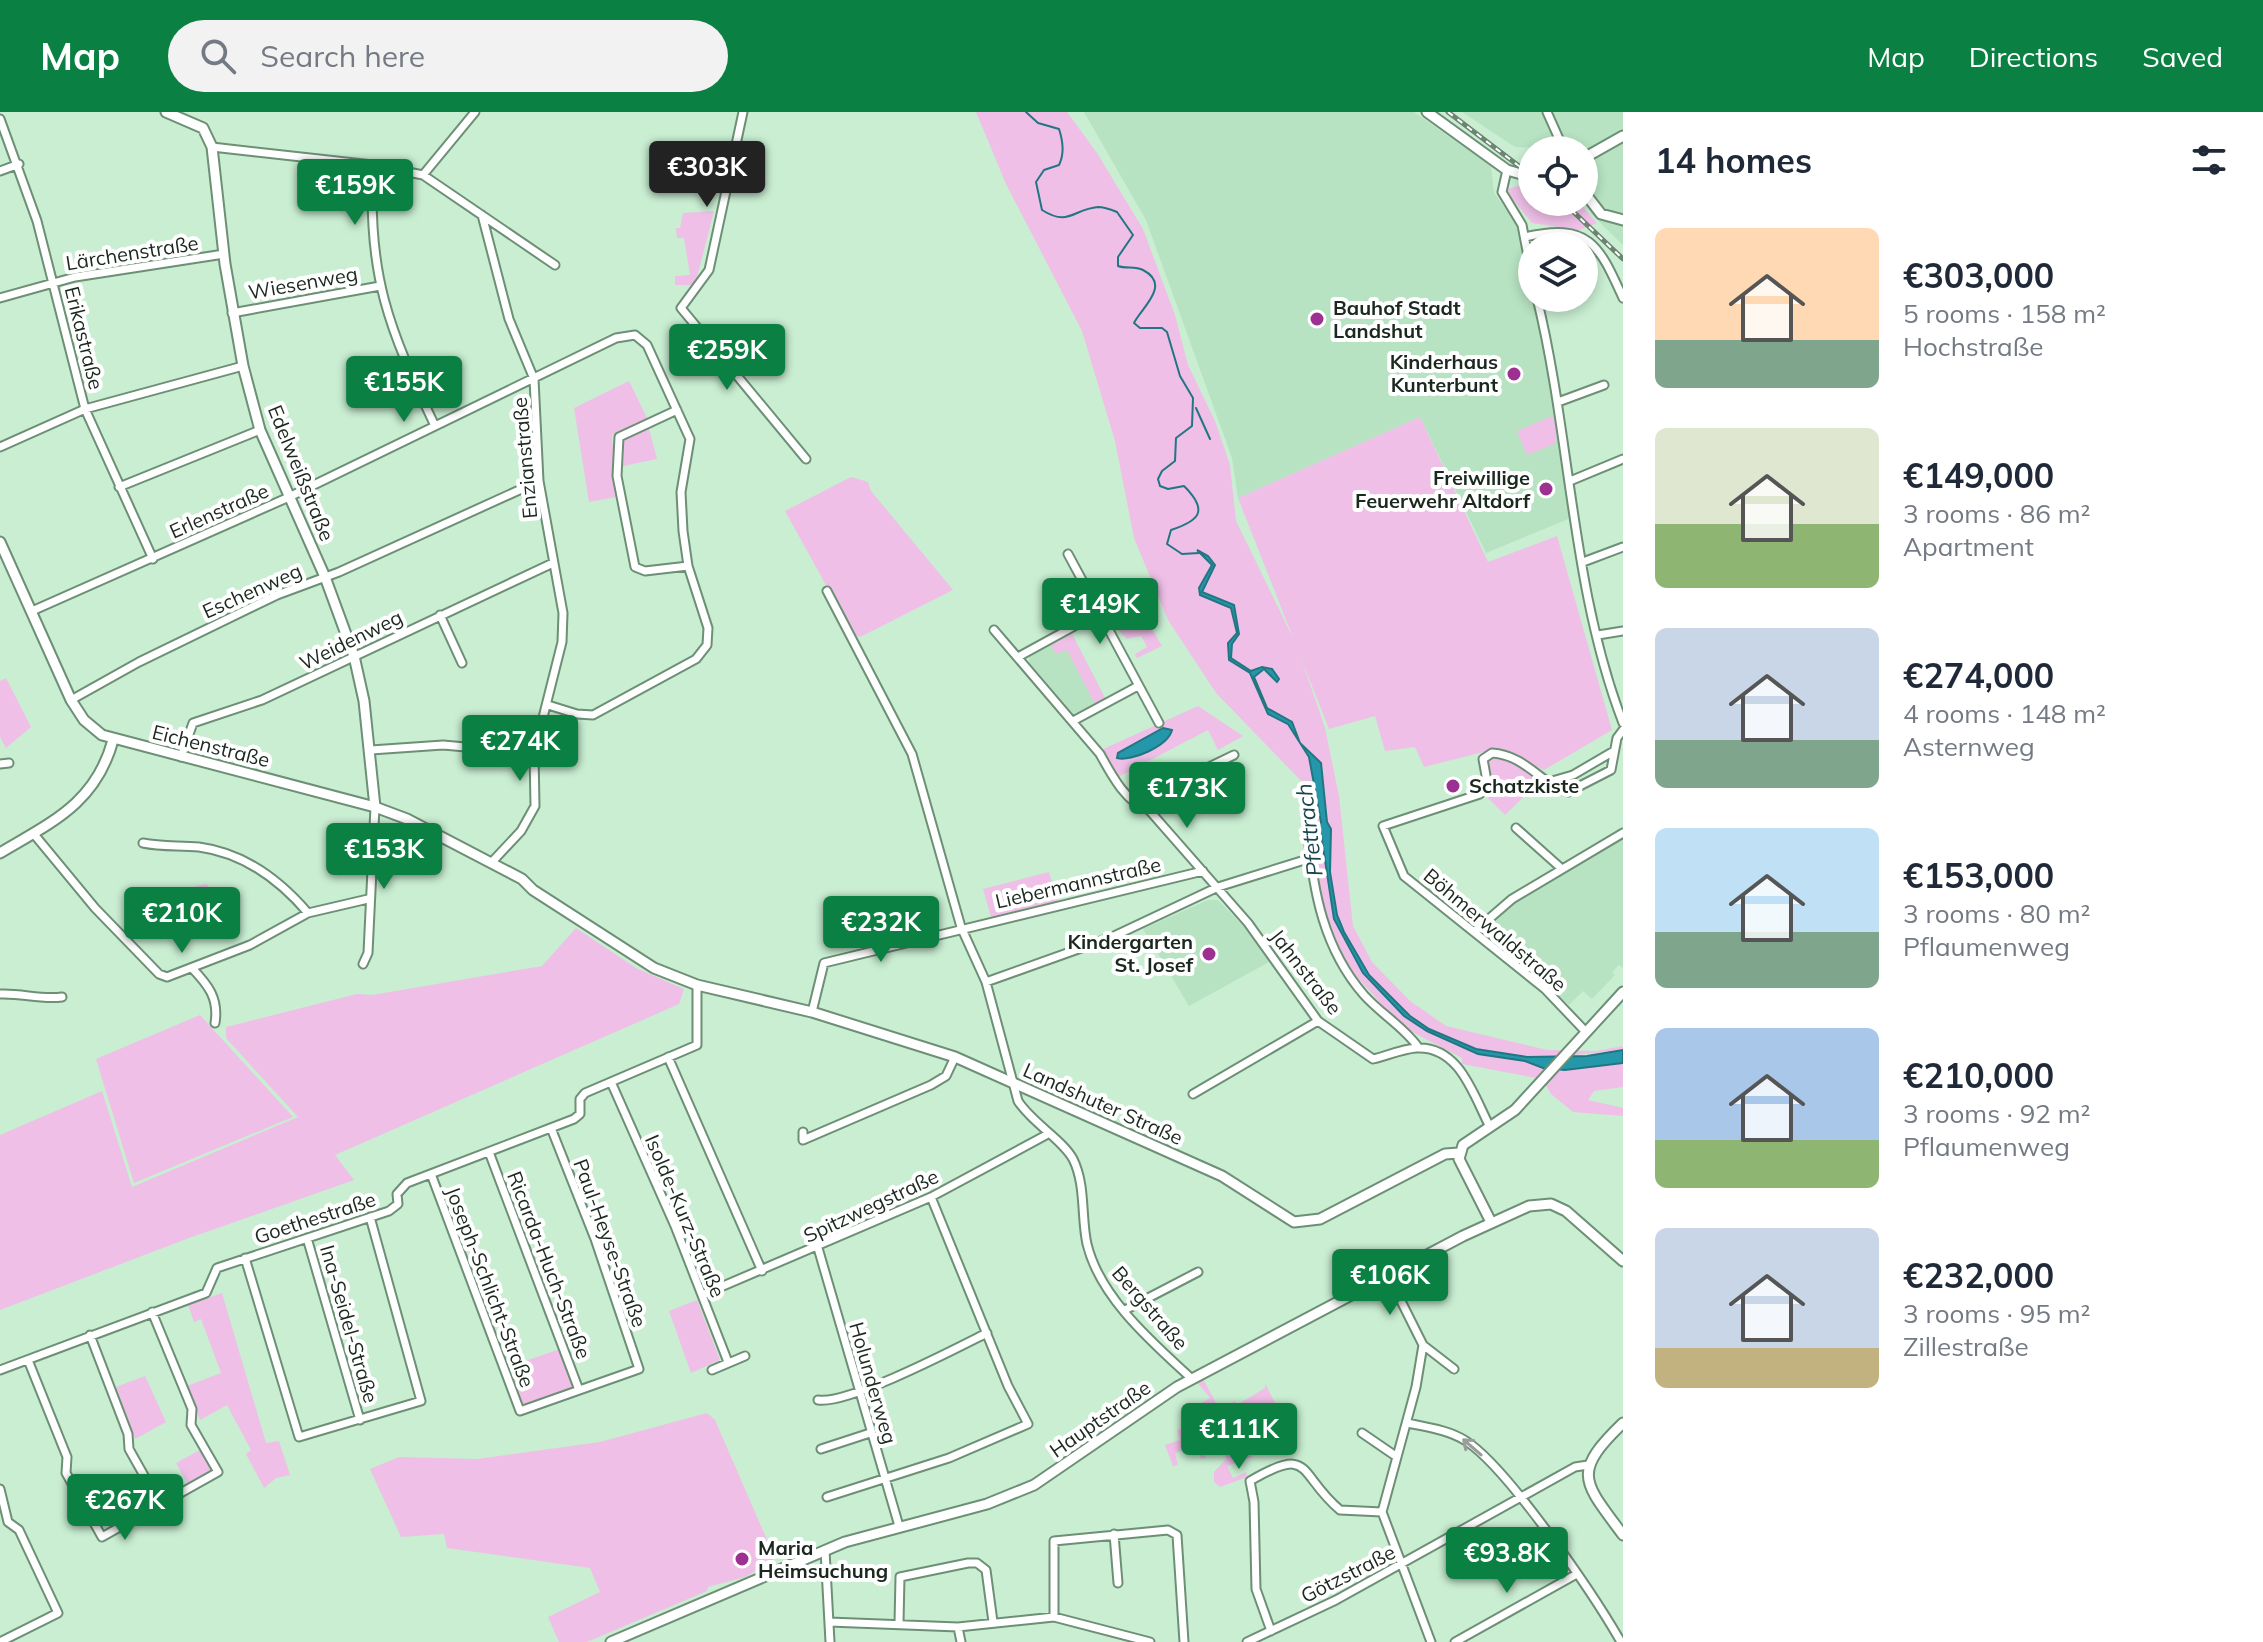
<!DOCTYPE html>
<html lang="en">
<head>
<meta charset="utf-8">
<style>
  :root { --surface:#fff; --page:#f2f2f3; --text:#1f2937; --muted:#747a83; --accent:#0b8043 }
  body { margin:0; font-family:Mulish,sans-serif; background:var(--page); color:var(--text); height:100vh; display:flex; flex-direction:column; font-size:30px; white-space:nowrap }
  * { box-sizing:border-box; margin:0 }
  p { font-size:26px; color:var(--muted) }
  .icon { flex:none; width:44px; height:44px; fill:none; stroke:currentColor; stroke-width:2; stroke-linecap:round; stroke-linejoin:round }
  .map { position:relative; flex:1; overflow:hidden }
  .drawer { display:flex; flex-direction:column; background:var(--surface); width:640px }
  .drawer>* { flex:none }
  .controls { position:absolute; left:1518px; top:24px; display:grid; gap:16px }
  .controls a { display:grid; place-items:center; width:80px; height:80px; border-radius:50%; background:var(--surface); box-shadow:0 4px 12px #0003; font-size:40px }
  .price { position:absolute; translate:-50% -68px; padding:0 18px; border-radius:8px; background:var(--accent); color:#fff; font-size:26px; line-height:52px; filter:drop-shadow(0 2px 4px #0008) }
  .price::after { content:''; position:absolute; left:50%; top:48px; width:24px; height:18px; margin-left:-12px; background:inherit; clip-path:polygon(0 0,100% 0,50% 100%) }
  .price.on { background:#222; color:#fff }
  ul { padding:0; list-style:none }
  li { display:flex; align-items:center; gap:24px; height:200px; padding:0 32px }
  li span { display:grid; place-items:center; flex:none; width:224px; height:160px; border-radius:12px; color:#555 }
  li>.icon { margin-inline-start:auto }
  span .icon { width:96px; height:96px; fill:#fffc; stroke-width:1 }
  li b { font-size:34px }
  h2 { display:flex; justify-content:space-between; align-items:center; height:96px; padding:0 32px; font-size:34px }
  header { display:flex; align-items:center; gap:48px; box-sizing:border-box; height:112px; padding:0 40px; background:var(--accent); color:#fff }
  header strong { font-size:38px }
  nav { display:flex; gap:44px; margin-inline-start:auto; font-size:28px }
  .search { width:560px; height:72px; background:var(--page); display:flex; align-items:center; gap:20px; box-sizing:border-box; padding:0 28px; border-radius:44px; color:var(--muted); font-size:30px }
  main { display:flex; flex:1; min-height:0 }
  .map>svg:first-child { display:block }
  .built { fill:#b7e3c2 }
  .green { fill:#efbfe7 }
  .water { fill:#2597ab; stroke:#227681; stroke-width:2 }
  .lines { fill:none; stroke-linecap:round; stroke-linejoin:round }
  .stream { stroke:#227681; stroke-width:2 }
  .minor-casing { stroke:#6d8f75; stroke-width:11 }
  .tertiary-casing { stroke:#6d8f75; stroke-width:13 }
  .minor { stroke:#fff; stroke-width:7 }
  .tertiary { stroke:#fff; stroke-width:9 }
  .rail-casing { stroke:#6c8472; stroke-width:5 }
  .rail { stroke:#fff; stroke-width:2; stroke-dasharray:6; stroke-linecap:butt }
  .oneway { stroke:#989e9a }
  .poi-dot { fill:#9c3192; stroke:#fff; stroke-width:3 }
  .labels { text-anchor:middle; stroke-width:8; stroke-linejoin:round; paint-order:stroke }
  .street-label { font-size:20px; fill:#1a281e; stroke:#fff }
  .poi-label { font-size:20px; font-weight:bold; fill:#1a281e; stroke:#fff; text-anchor:start }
  .water-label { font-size:22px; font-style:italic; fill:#17464f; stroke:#fff }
</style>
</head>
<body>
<header>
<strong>Map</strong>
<div class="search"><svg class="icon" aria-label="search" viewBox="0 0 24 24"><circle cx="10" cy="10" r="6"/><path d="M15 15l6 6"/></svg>Search here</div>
<nav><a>Map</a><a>Directions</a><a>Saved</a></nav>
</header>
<main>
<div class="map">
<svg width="1623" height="1530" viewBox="0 0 1623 1530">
  <rect width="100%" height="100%" fill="#c9eed2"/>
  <!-- built -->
  <path class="built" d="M1084 0H1414L1491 54 1494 81 1519 114 1532 186H1535L1547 238 1571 406 1486 441 1420 305 1238 386 1232 346 1146 108Z
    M1462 0H1623V133L1591 102 1584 88V38L1515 35Z
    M1072 522 1105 586 1072 603 1028 552 1030 544Z
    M1623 726V856L1619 853 1612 860 1615 863 1592 887 1583 879 1569 893 1489 815 1516 790Z
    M1208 788H1218L1243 814 1269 850 1189 894 1143 817Z"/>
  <!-- green -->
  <path class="green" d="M976 0H1067L1097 41 1143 117 1175 203 1188 253 1215 309 1230 353 1236 409 1297 534 1325 616 1339 684 1353 814 1372 850 1410 889 1446 914 1547 938 1596 939 1623 934V938L1575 943V956L1623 951V975L1594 979 1588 988 1623 996V1004L1573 1000 1551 982 1542 967 1462 952V946L1401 914 1349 856 1329 818 1318 776 1306 674 1216 581 1168 508 1134 426 1115 329 1082 219 1006 72Z
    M1517 74 1532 75V90H1579L1597 111 1579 118 1532 111 1509 83 1508 77Z
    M714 99 695 173H675V164L690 163 684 126H677L676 116H680L683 101Z
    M629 269 647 306 612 323 616 385 589 390 574 296Z
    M1552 304 1557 314 1556 331 1527 343 1517 319Z
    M1420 305 1488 450 1557 424 1612 618 1544 658 1499 636 1424 655 1415 635 1385 639 1375 604 1329 617 1238 386Z
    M649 317 657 347 623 354 624 327Z
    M851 365 868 370 871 379 953 478 860 525 853 522 785 399Z
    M1131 470 1144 503 1162 534 1137 546 1135 542 1147 535 1141 524 1127 527 1106 505 1098 489Z
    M1072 522 1105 586 1095 592 1067 538 1056 542 1051 533Z
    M6 566 31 615 6 636 0 625V569Z
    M1198 594 1243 624 1218 638 1208 618 1118 665C1113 661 1108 647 1101 638Z
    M1490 645 1520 652 1542 667 1505 703 1484 682 1489 673 1486 649Z
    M1049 760 1058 789 991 805 983 777Z
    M206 772 235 800 196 817 182 782 189 776Z
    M576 816 636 856 684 877 679 892 335 1043 354 1068 189 1126 0 1198V1023L102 979 132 1075 298 1005 226 926V915L357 882 372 883 542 854Z
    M200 903 293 1005 134 1071 96 947Z
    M222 1181 266 1331 279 1329 290 1363 276 1366 264 1376 246 1342 251 1338 227 1293 200 1308 187 1274 221 1261 201 1207 194 1210 188 1193Z
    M697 1188 720 1248 691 1261 669 1199Z
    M560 1237 574 1277 523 1294 508 1255Z
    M145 1264 166 1310 135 1327 116 1275Z
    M1203 1267 1220 1298 1235 1289 1237 1293 1265 1276V1271L1282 1305 1244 1328 1252 1345 1227 1354 1233 1366 1246 1360 1247 1365 1220 1375 1214 1370V1360L1226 1347 1222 1331 1216 1333 1209 1315 1218 1312 1215 1303 1207 1305 1200 1292 1210 1286 1197 1270Z
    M707 1301 715 1308 774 1444 773 1449 745 1465 708 1475 707 1479 587 1530H559L548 1505 600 1480 590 1456 447 1436 444 1422 401 1425 370 1357 399 1345 477 1347 600 1330Z
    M1195 1310 1206 1346 1201 1347 1197 1334 1175 1341 1178 1353 1173 1354 1165 1333 1180 1328 1177 1318Z
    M202 1337 212 1359 189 1374 176 1351Z"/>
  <!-- water -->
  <path class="water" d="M1197 438 1208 444 1215 453 1202 480 1234 493 1239 522 1232 532 1231 546 1251 559 1262 555 1272 557 1279 567 1277 570 1264 557 1254 565 1267 596 1292 610 1300 631 1321 651 1327 710 1331 717 1330 760 1337 803 1344 820 1369 863 1410 904 1429 917 1476 937 1527 945 1587 944 1623 938V951L1565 958 1543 956 1525 949 1478 942 1427 919 1404 904 1363 861 1334 807 1321 722H1316L1321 710 1309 645 1288 612 1268 602 1250 561 1229 548 1228 531 1237 521 1231 496 1200 483 1199 476 1212 453Z
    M1163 616 1172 618C1168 634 1131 650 1117 646L1118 641Z"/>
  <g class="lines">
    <!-- stream -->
    <path class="stream" d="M1026 0 1038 11 1059 17C1063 29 1065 41 1059 53L1044 58 1036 70 1042 98C1069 115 1073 97 1098 95 1103 95 1112 98 1117 100L1133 123 1118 145V154C1126 157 1135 154 1143 158 1172 173 1141 196 1134 211L1140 216H1162L1167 220 1180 264 1193 286 1192 314 1176 326 1175 349 1162 359 1158 367 1160 374 1168 377 1184 374C1210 400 1198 409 1171 418L1167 432 1182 442 1199 441
      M1196 296 1210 327"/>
    <defs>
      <path id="minor" d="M743 0 709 158 681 196 806 347
        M1547 0 1564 38
        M0 7 37 109 85 297 153 447
        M212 35 373 53 423 63 555 153
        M373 53C367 163 389 217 435 314
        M1507 58 1502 80 1522 113 1532 165
        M0 59 19 52
        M423 63 475 0
        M482 103 509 207 534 267 539 369 563 501 562 530 534 641 535 694 521 719 491 751
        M1525 125C1589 110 1599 133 1623 186
        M0 186 75 165 224 142
        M1537 186C1571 325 1571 476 1623 611
        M232 201 380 174
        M1558 290 1604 273
        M677 298 619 325 617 364 635 455 645 459 688 454
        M0 335 85 297 243 254
        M1570 369 1623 347
        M119 375 260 318
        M1068 442 1159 611
        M1583 450 1623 435
        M827 479 912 642 961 815 986 870 1018 989C1032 1011 1062 1027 1073 1047 1086 1073 1081 1106 1087 1132 1100 1186 1153 1231 1192 1267
        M32 499 289 385 616 226 635 223 647 233 690 327 681 380 683 419 688 454 708 516 707 533 696 547 593 603 577 602 548 593
        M440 503 462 551
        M994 518 1100 642C1111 662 1126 691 1149 698L1248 811 1318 909 1373 947C1386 944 1402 937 1416 936 1460 933 1474 985 1490 1015
        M1598 523 1623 519
        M1018 545 1100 500
        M71 588 139 550 277 483 339 460 539 369
        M1073 609 1138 574
        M371 638 443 633 534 641
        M181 645 193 611 262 588 553 451
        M0 652 9 651
        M1552 669 1573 663 1614 639
        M1149 698V689L1157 680 1234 643
        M1516 716 1562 757
        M33 721 95 796 159 862 167 865 250 833 308 801 368 787
        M1308 721C1313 780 1324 837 1364 883 1381 902 1404 915 1418 935
        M143 731C162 735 180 733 199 735 244 741 279 767 308 801
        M1475 819 1512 787 1623 721
        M363 852 368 841 375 695
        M192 856C208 873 219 886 215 911
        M986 870 1112 825 1218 775 1311 746
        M0 882C22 881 41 888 62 885
        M812 900 824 851 1203 759
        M1585 919 1545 877 1404 764 1383 714 1480 682 1487 669 1483 647 1492 641C1526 643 1543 674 1568 680L1611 658 1617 626 1623 618
        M668 945 762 1159
        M611 970 675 1114 728 1250
        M1193 982 1318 909
        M803 1020V1028L931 973 946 964 955 945
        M489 1040 579 1278
        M431 1062 520 1299 639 1257 595 1127 551 1016
        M307 1126 360 1308
        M818 1136 899 1414
        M245 1146 299 1325 421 1289 370 1105
        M1389 1165 1423 1233 1454 1257
        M702 1183 931 1085 1048 1022
        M1125 1198 1198 1160
        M90 1223 128 1322 129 1337 160 1392
        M1423 1233 1416 1275 1382 1400 1431 1530
        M28 1248 67 1345 66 1361 102 1425 218 1360 191 1313 192 1297 152 1200
        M0 1258 206 1181 217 1156 389 1099 398 1092 397 1082 407 1071 574 1007 580 1002V987L585 981 697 933V873
        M712 1258 745 1244
        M818 1288C848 1293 955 1237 987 1221
        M1407 1311C1426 1315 1449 1318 1466 1329 1508 1356 1594 1483 1621 1530
        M1362 1321 1397 1345
        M821 1337 870 1321
        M0 1377 8 1410 19 1418 58 1501 0 1530
        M827 1385 949 1346 1028 1312 1008 1274 931 1085
        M1114 1422 1118 1471
        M825 1438 830 1530
        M1054 1505V1429L1168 1418 1177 1423 1184 1530
        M829 1510 958 1515 1054 1505 1150 1530
        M899 1511 900 1465 968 1451H977L986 1458 993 1510
        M958 1515 961 1530
        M1271 1519 1256 1477 1254 1390 1250 1369C1313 1332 1297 1362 1340 1398L1382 1400
        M1247 1530 1336 1488 1575 1355 1588 1353
        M1455 1530 1575 1463"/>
      <path id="tertiary" d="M166 0 203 16 212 35 225 152 243 254 260 318 325 465 354 544 364 589 375 695
        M1427 0 1507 58 1532 65
        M1584 46 1623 24
        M1584 80 1601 102 1623 108
        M0 430 71 588 84 608 102 623 375 695 407 707 522 767 533 778 654 856 697 873 812 900 955 945 1222 1064 1294 1110 1320 1107 1445 1042 1459 1041
        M0 741C52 710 96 691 113 628
        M1491 1110 1459 1047 1463 1033 1515 998 1623 880
        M1623 1311C1571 1361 1583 1369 1623 1423
        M611 1530 845 1430 987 1392 1034 1373 1177 1275 1463 1124 1529 1094 1551 1092 1566 1099 1623 1149"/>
    </defs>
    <!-- minor casing -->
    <use href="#minor" class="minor-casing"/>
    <!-- tertiary casing -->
    <use href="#tertiary" class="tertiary-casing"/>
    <!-- minor -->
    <use href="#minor" class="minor"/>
    <!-- tertiary -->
    <use href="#tertiary" class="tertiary"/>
    <defs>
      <path id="rail" d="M1448 0 1532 64
        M1563 90 1623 147"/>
    </defs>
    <!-- rail casing -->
    <use href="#rail" class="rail-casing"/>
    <!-- rail -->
    <use href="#rail" class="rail"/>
  </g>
  <!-- one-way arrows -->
  <defs><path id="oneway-shaft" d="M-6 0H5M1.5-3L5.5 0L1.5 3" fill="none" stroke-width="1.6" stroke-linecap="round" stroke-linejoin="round" transform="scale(2)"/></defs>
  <use class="oneway" href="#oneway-shaft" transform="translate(1472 1335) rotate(-139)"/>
  <!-- markers -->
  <g class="poi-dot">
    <circle cx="1317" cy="207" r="8"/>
    <circle cx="1514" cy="262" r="8"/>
    <circle cx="1546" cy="377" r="8"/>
    <circle cx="1453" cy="674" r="8"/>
    <circle cx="1209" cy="842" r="8"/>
    <circle cx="742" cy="1447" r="8"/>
  </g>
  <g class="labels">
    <!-- street labels -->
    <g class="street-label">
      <text transform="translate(132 141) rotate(-9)" y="7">Lärchenstraße</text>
      <text transform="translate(303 171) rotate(-10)" y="7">Wiesenweg</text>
      <text transform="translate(84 226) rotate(76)" y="7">Erikastraße</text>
      <text transform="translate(525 346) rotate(-95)" y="7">Enzianstraße</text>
      <text transform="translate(301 361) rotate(68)" y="7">Edelweißstraße</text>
      <text transform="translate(219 399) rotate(-24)" y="7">Erlenstraße</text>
      <text transform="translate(252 479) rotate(-24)" y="7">Eschenweg</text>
      <text transform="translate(351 528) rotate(-26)" y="7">Weidenweg</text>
      <text transform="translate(211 634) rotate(14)" y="7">Eichenstraße</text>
      <text transform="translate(1078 771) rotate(-13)" y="7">Liebermannstraße</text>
      <text transform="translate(1495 818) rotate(40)" y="7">Böhmerwaldstraße</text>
      <text transform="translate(1306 860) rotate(52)" y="7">Jahnstraße</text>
      <text transform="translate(1103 992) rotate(24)" y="7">Landshuter Straße</text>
      <text transform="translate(871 1094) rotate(-25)" y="7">Spitzwegstraße</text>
      <text transform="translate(685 1104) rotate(67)" y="7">Isolde-Kurz-Straße</text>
      <text transform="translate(315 1106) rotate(-18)" y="7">Goethestraße</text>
      <text transform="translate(610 1131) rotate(70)" y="7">Paul-Heyse-Straße</text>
      <text transform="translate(549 1153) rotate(69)" y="7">Ricarda-Huch-Straße</text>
      <text transform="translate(490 1175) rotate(69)" y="7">Joseph-Schlicht-Straße</text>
      <text transform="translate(1150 1196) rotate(49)" y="7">Bergstraße</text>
      <text transform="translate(349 1212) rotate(74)" y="7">Ina-Seidel-Straße</text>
      <text transform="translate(873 1271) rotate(74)" y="7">Holunderweg</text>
      <text transform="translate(1100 1307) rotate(-35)" y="7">Hauptstraße</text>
      <text transform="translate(1348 1462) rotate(-27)" y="7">Götzstraße</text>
    </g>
    <!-- poi labels -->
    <g class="poi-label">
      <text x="1333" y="203">Bauhof Stadt<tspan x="1333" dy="23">Landshut</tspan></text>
      <text x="1498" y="257" text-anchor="end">Kinderhaus<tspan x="1498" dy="23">Kunterbunt</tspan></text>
      <text x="1530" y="373" text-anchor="end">Freiwillige<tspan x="1530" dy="23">Feuerwehr Altdorf</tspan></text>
      <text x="1469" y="681">Schatzkiste</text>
      <text x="1193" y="837" text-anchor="end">Kindergarten<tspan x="1193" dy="23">St. Josef</tspan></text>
      <text x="758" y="1443">Maria<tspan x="758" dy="23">Heimsuchung</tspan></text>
    </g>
    <!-- water labels -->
    <g class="water-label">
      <text transform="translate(1309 718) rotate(-97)" y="8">Pfettrach</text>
    </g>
  </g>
</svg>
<div class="controls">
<a><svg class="icon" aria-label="locate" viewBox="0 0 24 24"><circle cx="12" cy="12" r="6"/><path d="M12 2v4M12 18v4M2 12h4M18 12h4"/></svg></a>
<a><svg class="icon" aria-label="layers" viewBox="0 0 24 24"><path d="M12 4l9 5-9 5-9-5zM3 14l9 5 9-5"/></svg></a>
</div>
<b class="price on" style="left:707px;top:97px">€303K</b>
<b class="price" style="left:355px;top:115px">€159K</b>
<b class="price" style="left:727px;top:280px">€259K</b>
<b class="price" style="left:404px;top:312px">€155K</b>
<b class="price" style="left:1100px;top:534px">€149K</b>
<b class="price" style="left:520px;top:671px">€274K</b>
<b class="price" style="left:1187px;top:718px">€173K</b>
<b class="price" style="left:384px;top:779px">€153K</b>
<b class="price" style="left:182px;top:843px">€210K</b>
<b class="price" style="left:881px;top:852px">€232K</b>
<b class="price" style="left:1390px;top:1205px">€106K</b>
<b class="price" style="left:1239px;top:1359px">€111K</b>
<b class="price" style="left:125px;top:1430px">€267K</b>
<b class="price" style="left:1507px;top:1483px">€93.8K</b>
</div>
<section class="drawer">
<h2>14 homes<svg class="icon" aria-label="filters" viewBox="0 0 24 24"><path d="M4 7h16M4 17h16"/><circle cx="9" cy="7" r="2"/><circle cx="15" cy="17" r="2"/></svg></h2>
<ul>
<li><span style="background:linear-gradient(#ffd9b3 70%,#7fa58c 0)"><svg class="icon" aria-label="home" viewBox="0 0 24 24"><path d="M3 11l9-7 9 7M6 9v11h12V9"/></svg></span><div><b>€303,000</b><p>5 rooms · 158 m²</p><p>Hochstraße</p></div></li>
<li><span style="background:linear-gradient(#dfe7d0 60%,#8fb573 0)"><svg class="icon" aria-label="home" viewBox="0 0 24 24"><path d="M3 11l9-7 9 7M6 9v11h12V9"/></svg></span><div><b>€149,000</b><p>3 rooms · 86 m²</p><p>Apartment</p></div></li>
<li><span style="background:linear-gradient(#c9d6e8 70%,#7fa58c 0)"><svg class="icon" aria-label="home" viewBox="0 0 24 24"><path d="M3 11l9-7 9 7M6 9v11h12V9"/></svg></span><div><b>€274,000</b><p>4 rooms · 148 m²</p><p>Asternweg</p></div></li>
<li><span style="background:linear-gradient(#bfe0f5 65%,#7fa58c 0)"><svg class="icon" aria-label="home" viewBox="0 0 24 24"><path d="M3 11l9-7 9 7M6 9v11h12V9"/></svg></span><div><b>€153,000</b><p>3 rooms · 80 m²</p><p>Pflaumenweg</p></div></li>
<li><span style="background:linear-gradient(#a9c7e8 70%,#8fb573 0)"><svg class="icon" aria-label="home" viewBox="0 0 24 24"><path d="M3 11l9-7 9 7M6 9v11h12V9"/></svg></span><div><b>€210,000</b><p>3 rooms · 92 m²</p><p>Pflaumenweg</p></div></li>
<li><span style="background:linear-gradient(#c9d6e8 75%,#c2b280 0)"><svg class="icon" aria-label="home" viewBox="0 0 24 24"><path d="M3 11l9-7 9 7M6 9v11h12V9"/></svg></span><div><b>€232,000</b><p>3 rooms · 95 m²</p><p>Zillestraße</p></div></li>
</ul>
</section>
</main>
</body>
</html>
